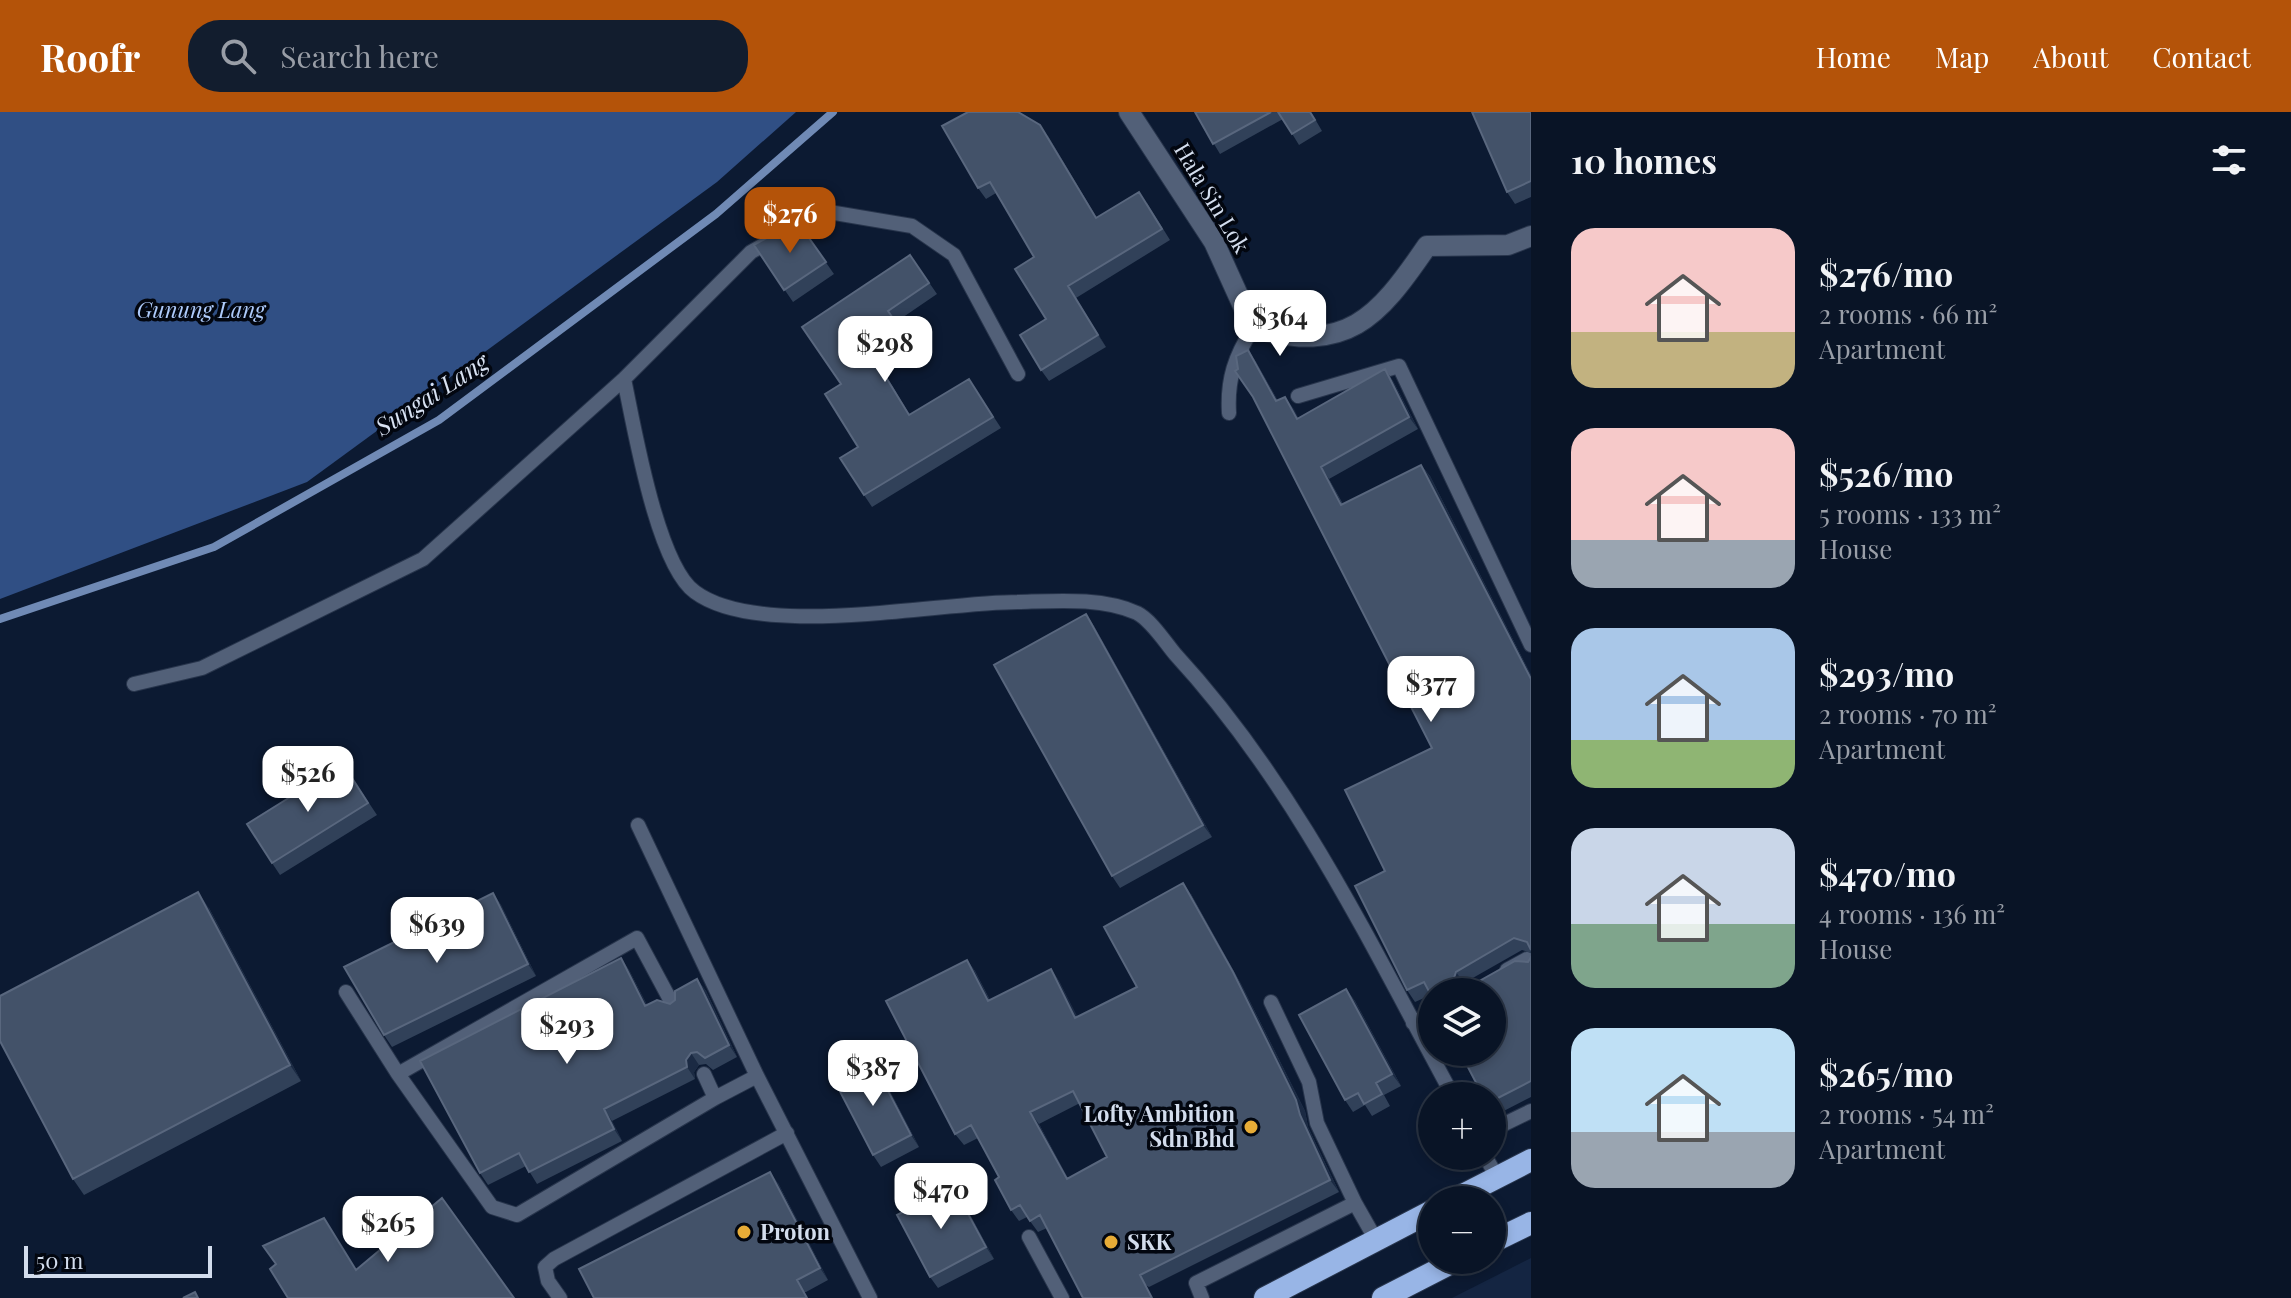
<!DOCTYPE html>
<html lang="en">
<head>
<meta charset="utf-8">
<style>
  :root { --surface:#091426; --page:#121d2e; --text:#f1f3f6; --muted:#999ea7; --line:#293343; --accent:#b45309 }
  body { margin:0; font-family:"Playfair Display",serif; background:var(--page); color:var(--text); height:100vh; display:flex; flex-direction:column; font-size:30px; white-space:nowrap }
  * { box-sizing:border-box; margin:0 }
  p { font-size:26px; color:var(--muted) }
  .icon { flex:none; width:44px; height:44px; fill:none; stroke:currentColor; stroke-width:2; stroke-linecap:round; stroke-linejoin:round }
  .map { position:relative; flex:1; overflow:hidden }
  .sheet { display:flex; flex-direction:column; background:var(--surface); width:760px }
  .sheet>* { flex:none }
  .tools { position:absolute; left:1418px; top:866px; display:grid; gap:16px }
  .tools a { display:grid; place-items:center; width:88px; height:88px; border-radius:50%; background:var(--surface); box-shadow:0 4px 12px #0003,0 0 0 2px var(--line); font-size:40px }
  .scale { position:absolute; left:24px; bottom:20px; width:188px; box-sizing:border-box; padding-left:8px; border:4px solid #d3dded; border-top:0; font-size:22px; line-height:28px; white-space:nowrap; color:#d3dded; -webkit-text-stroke:6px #02060f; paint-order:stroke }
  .price { position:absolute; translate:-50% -68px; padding:0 18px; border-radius:16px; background:#fff; color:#222; font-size:26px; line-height:52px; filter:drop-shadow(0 2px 4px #0008) }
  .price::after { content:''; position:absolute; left:50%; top:48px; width:24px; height:18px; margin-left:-12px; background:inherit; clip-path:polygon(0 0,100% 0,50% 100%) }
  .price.active { background:var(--accent); color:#fff }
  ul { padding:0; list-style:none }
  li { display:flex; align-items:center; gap:24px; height:200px; padding:0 40px }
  li span { display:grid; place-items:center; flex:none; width:224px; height:160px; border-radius:24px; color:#555 }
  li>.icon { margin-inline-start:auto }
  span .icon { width:96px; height:96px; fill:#fffc; stroke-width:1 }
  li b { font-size:34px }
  h2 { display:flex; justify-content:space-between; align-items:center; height:96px; padding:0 40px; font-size:34px }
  header { display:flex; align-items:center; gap:48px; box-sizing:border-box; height:112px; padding:0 40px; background:var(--accent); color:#fff }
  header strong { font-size:38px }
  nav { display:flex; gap:44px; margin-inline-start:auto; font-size:28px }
  .search { width:560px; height:72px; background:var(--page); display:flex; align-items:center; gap:20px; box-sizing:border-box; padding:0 28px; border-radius:32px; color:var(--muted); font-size:30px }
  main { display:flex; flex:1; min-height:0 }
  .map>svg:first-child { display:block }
  .built { fill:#142542 }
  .forest { fill:#304f84 }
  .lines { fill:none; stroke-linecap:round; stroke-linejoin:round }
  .stream { stroke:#708ab5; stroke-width:8 }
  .service-casing { stroke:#28354c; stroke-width:16 }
  .minor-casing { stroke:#28354c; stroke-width:22 }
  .trunk-casing { stroke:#28354c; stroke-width:24 }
  .service { stroke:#526078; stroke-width:14 }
  .minor { stroke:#526078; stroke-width:20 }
  .trunk { stroke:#98b5e6; stroke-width:22 }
  .wall { fill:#314159; fill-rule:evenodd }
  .shaded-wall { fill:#1b2a43 }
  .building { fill:#435269; stroke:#59677e; stroke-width:2; fill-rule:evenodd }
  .poi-dot { fill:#e7ac37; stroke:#02060f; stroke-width:3 }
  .labels { text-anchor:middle; stroke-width:7; stroke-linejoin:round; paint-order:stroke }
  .street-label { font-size:22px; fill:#d3dded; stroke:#02060f }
  .park-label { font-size:22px; font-style:italic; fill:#aecbfb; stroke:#02060f }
  .poi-label { font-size:22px; font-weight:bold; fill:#d3dded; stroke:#02060f; text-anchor:start }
  .water-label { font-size:24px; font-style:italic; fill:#d8e2f2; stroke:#02060f }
</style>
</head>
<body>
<header>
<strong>Roofr</strong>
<div class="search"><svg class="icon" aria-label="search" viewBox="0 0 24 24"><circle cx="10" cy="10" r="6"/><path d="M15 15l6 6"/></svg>Search here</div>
<nav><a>Home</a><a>Map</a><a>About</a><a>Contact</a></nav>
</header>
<main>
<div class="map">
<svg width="1531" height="1186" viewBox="0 0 1531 1186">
  <rect width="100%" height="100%" fill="#0c1a32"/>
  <!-- built -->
  <path class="built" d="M1531 1146V1186H1452Z"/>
  <!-- forest -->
  <path class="forest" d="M0 0H796L717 70 307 370 0 487Z"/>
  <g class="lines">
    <!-- stream -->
    <path class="stream" d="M0 507 214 435 439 308 716 102 833 0"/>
    <defs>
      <path id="service" d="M624 267C634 314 657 453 695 480 760 528 938 490 1018 490 1055 489 1102 485 1137 501 1151 508 1165 530 1175 542 1294 671 1370 831 1453 984
        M1298 284 1399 254 1531 533
        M1229 301C1227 267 1235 244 1253 216
        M134 572 202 556 423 447 624 267 751 140 823 99 912 114 954 143 1018 262
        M638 713 757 964 870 1186
        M1507 858 1527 847 1531 854
        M346 880 398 962
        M1271 890 1309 970 1317 1011 1355 1091
        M674 895 637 826 398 962 492 1095 517 1103 715 986
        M1413 911 1432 901
        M704 962 715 986 757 964
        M1492 1018 1531 999
        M1485 1044 1497 1065
        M1029 1125 1062 1186
        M560 1186 548 1169 545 1155 554 1147 787 1021
        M1202 1186 1196 1171 1355 1091 1376 1128"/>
      <path id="minor" d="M1129 0 1214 130 1253 216C1347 242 1377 207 1427 134L1508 133 1531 124"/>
      <path id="trunk" d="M1453 1088 1531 1048
        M1492 1130 1531 1111
        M1265 1186 1432 1099
        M1383 1186 1457 1148"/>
    </defs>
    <!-- service casing -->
    <use href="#service" class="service-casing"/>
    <!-- minor casing -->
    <use href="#minor" class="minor-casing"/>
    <!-- trunk casing -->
    <use href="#trunk" class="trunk-casing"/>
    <!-- service -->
    <use href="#service" class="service"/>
    <!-- minor -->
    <use href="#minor" class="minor"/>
    <!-- trunk -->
    <use href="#trunk" class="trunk"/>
  </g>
  <!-- wall -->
  <path class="wall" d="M1195 0H1311L1322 19 1299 33 1283 7 1220 42Z
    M1531 0V85L1515 92 1507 80Z
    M1048 24 1097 106 1147 91 1170 128 1076 186 1106 235 1049 269 1041 258 1046 207 1034 145 996 81 986 87 978 76Z
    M797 109 834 162 793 190 754 133Z
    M910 143 937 182 896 210 907 226 876 247 910 303 969 267 1001 316 872 395 864 383 858 335 841 272Z
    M1248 238 1256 250 1278 289 1285 285 1298 306 1385 257 1393 269 1418 317 1329 367 1343 392 1421 353 1430 364 1531 563V841L1522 838 1464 871 1462 877H1465L1528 850 1531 845V985L1496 1003 1492 998V984L1431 883 1415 890 1407 878 1385 759 1432 636Z
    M1086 502 1094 514 1212 725 1120 776 1112 764Z
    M343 652 377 703 280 763 272 751Z
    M493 781 501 793 536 864 392 935 384 923Z
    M1191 782 1241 872 1305 999 1308 1015 1339 1080 1149 1175 1047 1116 1038 1120 1027 1105 1019 1109 1011 1098 999 1065 978 1026 964 1033 955 1022 967 848 975 859 990 888 1051 857 1059 869 1077 905 1137 875ZM1080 991 1107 1045 1068 1067 1039 1012Z
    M209 796 301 969 84 1083 73 1067Z
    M621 846 629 858 647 893 670 892 697 867 706 879 737 945 713 958 706 952 699 953 694 960 695 967 612 1009 622 1029 537 1072 526 1054 488 1073 480 1061Z
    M1346 877 1355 889 1401 974 1384 983 1390 994 1372 1004 1365 993 1353 1000 1345 988Z
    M873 950 881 962 919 1035 881 1055 873 1043Z
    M778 1071 828 1168 806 1180 594 1186Z
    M953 1074 961 1086 994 1147 938 1176 930 1165Z"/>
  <!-- shaded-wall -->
  <path class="shaded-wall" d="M1040 13 1048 24 1104 118 1096 106Z
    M1068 174 1076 186 1106 235 1098 223Z
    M1248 238 1256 250 1285 301 1276 289Z
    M1385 257 1393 269 1418 317 1409 305Z
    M1285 285 1294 297 1305 319 1297 307Z
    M1421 353 1430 364 1531 563V567Z
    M1321 355 1329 367 1349 405 1341 393Z
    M1086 502 1094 514 1212 725 1203 713Z
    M1183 771 1191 782 1241 872 1305 999 1308 1015 1339 1080 1330 1068 1300 1003Z
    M198 780 209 796 301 969 290 953Z
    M493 781 501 793 536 864 528 852Z
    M621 846 629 858 654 906 645 894Z
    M967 848 975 859 996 901 988 889Z
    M1051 857 1059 869 1084 917 1075 906Z
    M1456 860 1464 871 1461 880H1457L1452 872Z
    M697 867 706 879 737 945 729 933Z
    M1346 877 1355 889 1401 974 1392 962Z
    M691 941 699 953 694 960 695 967 687 955 686 948Z
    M873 950 881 962 919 1035 911 1023Z
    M604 997 612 1009 622 1029 614 1017Z
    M1030 1000 1039 1012 1075 1079 1067 1067Z
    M770 1060 778 1071 828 1168 820 1156Z
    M953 1074 961 1086 994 1147 986 1135Z"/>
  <!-- building -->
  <path class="building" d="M968 0H1018L1040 13 1096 106 1139 80 1162 117 1068 174 1098 223 1041 258 1020 223 1046 207 1015 157 1034 145 990 70 978 76 942 14Z
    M1195 0H1271L1213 32Z
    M1278 0H1310L1315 8 1292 22Z
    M1472 0H1531V69L1507 80Z
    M797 109 826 150 784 178 754 133Z
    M910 143 929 171 888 199 899 215 868 236 909 303 969 267 993 305 864 383 840 346 858 335 825 282 841 272 802 215Z
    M1248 238 1276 289 1285 285 1297 307 1385 257 1409 305 1321 355 1341 393 1421 353 1531 567V838L1527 830 1514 826 1456 860 1452 872 1456 877H1465L1515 849 1528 850 1531 845V969L1492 989V984H1483L1460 940H1492V880H1432V885L1424 870 1407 878 1355 774 1385 759 1345 678 1432 636 1253 285 1235 259 1238 257 1236 244Z
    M1086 502 1203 713 1112 764 994 553Z
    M343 652 368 691 272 751 247 712Z
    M1183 771 1233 860 1296 988 1300 1003 1330 1068 1140 1163 1152 1186H1083L1040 1103 1030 1109 1020 1093 1011 1098 995 1068 999 1065 971 1013 955 1022 886 889 967 848 988 889 1051 857 1075 906 1137 875 1104 815ZM1073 979 1107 1045 1067 1067 1030 1000Z
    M198 780 290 953 73 1067 0 929V884Z
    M493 781 528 852 384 923 344 855Z
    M621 846 645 894 657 888 670 892 675 888V879L697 867 729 933 705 946 697 940 691 941 686 948 687 955 604 997 614 1017 529 1060 519 1041 480 1061 420 949Z
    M1346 877 1392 962 1376 971 1382 982 1364 992 1358 981 1345 988 1299 903Z
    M873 950 911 1023 873 1043 835 970Z
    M770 1060 820 1156 797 1168 807 1186H594L579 1157Z
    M953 1074 986 1135 930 1165 897 1103Z
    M442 1086 514 1186H288L270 1157 276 1152 263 1134 324 1106 356 1158Z
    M195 1180 198 1186H183Z"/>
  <!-- markers -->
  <g class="poi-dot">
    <circle cx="1251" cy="1015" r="8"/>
    <circle cx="744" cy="1120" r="8"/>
    <circle cx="1111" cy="1130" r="8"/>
  </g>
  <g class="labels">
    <!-- street labels -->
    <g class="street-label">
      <text transform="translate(1212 86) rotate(59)" y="8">Hala Sin Lok</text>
    </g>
    <!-- park labels -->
    <g class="park-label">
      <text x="201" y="206">Gunung Lang</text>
    </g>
    <!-- poi labels -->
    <g class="poi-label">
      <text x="1235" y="1010" text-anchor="end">Lofty Ambition<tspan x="1235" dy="25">Sdn Bhd</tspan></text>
      <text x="760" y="1128">Proton</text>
      <text x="1127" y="1138">SKK</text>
    </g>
    <!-- water labels -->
    <g class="water-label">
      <text transform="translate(432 283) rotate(-33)" y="8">Sungai Lang</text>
    </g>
  </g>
</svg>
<div class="tools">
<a><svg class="icon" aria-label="layers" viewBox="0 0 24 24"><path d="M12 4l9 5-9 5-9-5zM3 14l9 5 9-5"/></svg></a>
<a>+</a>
<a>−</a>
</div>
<div class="scale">50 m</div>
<b class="price active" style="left:790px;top:143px">$276</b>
<b class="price" style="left:1280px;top:246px">$364</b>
<b class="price" style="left:885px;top:272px">$298</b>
<b class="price" style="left:1431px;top:612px">$377</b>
<b class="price" style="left:308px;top:702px">$526</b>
<b class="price" style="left:437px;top:853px">$639</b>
<b class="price" style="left:567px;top:954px">$293</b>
<b class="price" style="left:873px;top:996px">$387</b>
<b class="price" style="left:941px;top:1119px">$470</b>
<b class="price" style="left:388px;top:1152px">$265</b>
</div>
<section class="sheet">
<h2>10 homes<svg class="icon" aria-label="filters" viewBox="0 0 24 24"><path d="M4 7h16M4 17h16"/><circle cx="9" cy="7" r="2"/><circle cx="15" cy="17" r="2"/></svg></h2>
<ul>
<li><span style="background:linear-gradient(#f6c9c9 65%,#c2b280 0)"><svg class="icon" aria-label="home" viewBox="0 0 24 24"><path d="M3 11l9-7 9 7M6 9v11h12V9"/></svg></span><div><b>$276/mo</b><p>2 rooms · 66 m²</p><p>Apartment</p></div></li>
<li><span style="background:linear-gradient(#f6c9c9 70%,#9aa5b1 0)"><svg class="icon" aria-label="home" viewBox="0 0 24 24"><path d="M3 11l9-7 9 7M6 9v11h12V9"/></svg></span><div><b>$526/mo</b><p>5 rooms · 133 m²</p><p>House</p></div></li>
<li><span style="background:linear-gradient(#a9c7e8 70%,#8fb573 0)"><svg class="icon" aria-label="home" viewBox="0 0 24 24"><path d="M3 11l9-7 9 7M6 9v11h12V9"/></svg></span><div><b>$293/mo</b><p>2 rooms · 70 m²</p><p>Apartment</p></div></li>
<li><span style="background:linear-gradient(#c9d6e8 60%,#7fa58c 0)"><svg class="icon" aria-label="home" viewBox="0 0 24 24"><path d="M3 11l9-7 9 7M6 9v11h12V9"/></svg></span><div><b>$470/mo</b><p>4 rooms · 136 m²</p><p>House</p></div></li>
<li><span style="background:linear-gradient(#bfe0f5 65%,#9aa5b1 0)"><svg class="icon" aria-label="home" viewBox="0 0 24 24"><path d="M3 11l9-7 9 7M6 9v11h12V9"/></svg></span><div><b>$265/mo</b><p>2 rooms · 54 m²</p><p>Apartment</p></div></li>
</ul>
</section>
</main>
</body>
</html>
